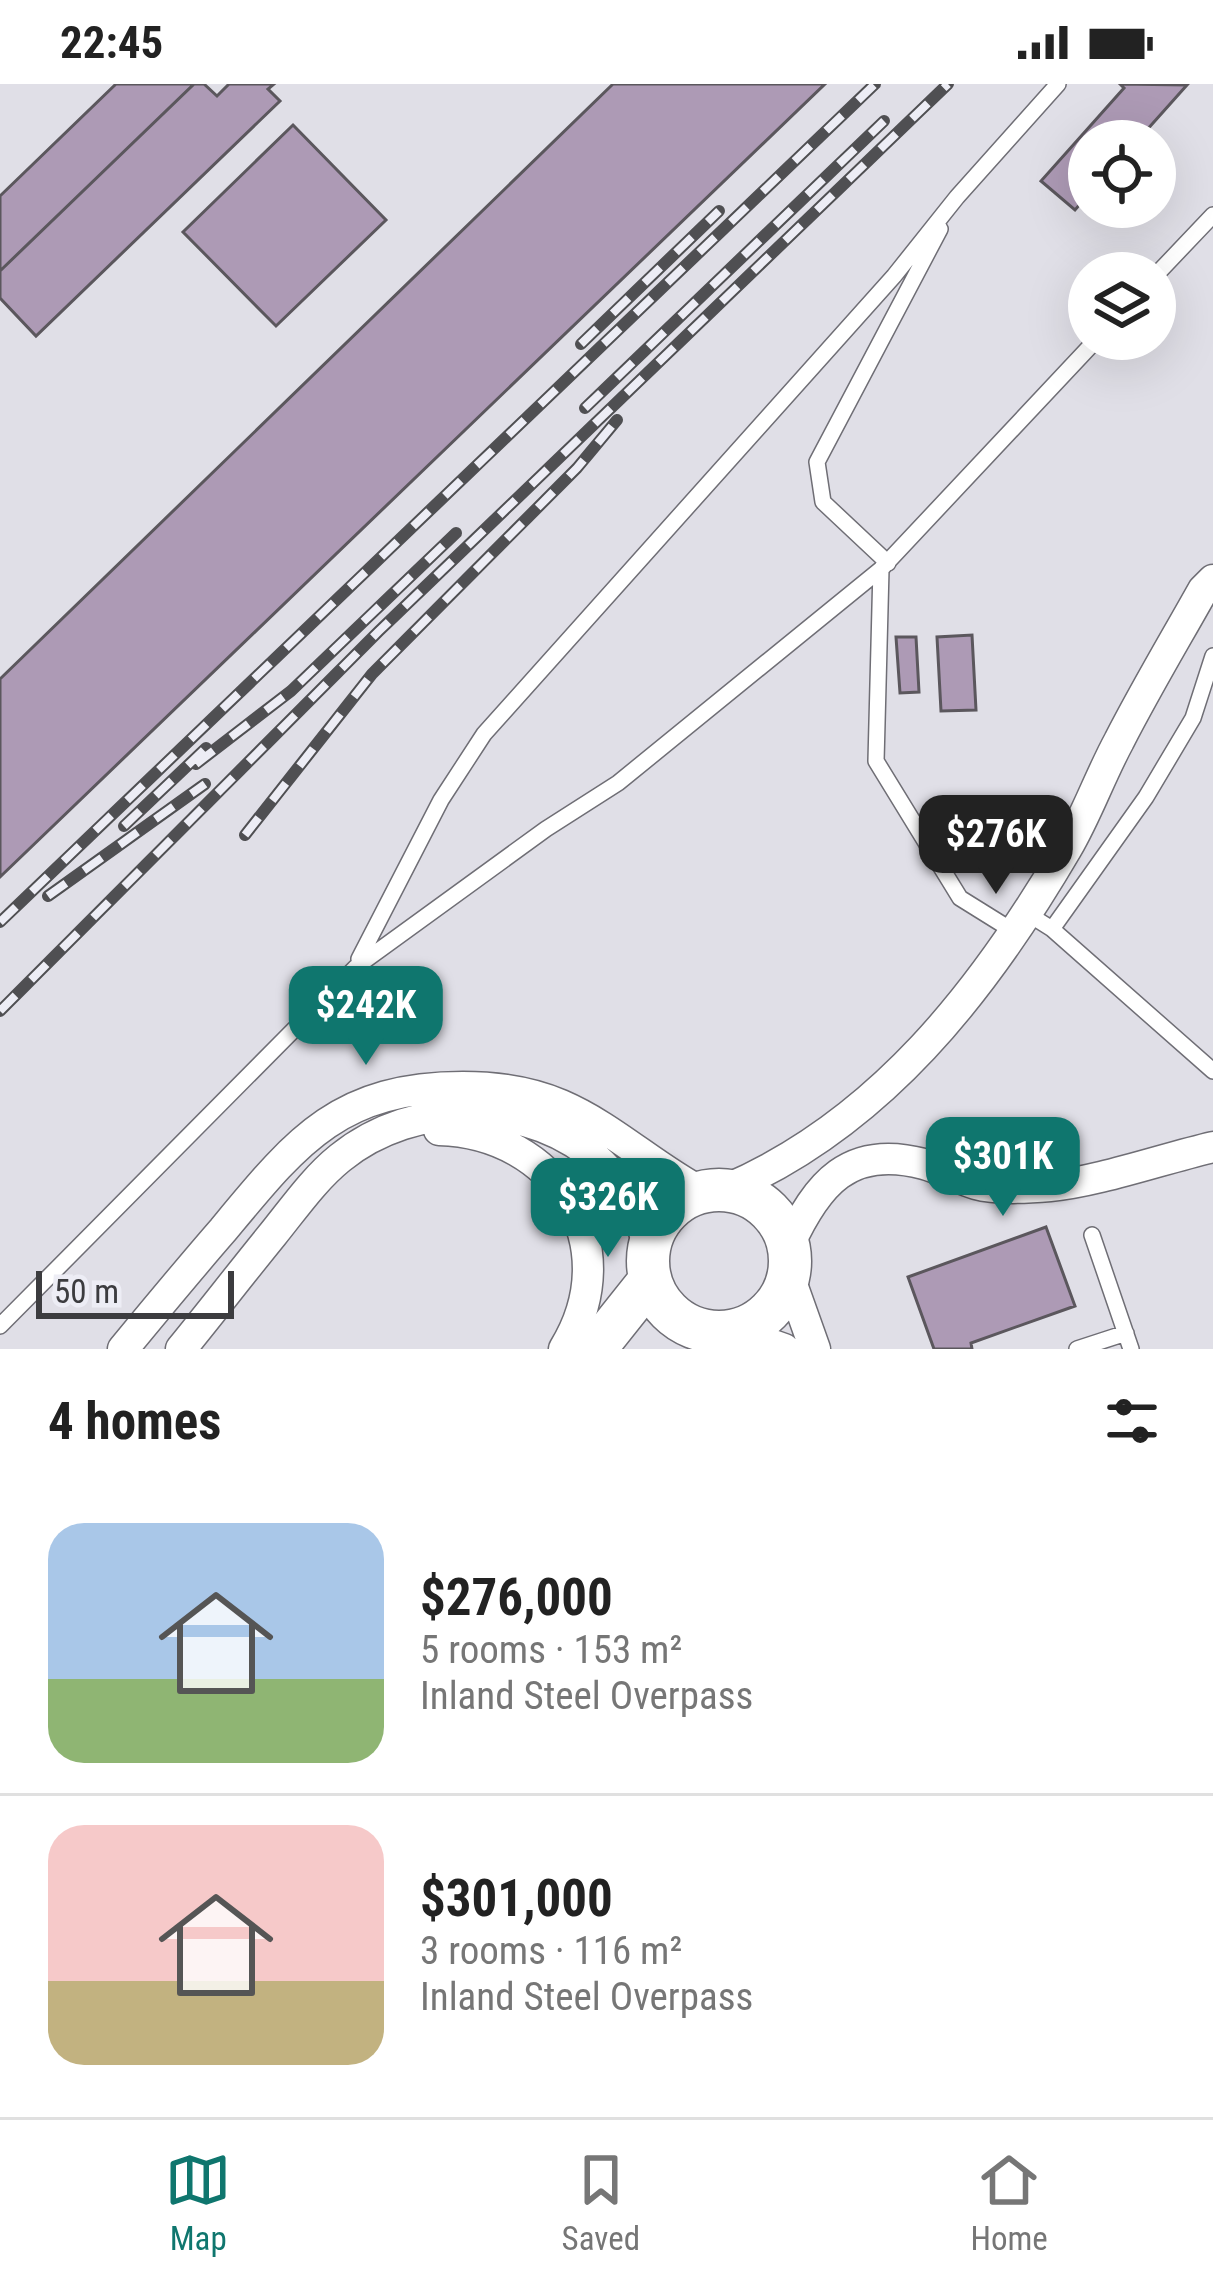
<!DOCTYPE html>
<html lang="en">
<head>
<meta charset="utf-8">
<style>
  :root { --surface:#fff; --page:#f2f2f2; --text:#222; --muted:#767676; --line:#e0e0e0; --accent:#0f766e }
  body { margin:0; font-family:"Roboto Condensed",sans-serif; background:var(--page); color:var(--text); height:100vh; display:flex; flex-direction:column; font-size:45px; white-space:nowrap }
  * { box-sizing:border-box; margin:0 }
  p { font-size:39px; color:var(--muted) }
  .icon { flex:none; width:66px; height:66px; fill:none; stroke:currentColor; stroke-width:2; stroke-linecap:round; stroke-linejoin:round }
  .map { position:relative; height:1265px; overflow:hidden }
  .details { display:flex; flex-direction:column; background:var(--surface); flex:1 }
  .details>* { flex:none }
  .tools { position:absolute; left:1068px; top:36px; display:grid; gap:24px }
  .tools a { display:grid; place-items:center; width:108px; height:108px; border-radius:50%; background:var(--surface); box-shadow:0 12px 48px #0002; font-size:60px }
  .scale { position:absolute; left:36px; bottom:30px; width:198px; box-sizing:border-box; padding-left:12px; border:6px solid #3c3c3f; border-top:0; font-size:33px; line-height:42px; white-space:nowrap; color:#3c3c3f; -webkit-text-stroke:9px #ededf5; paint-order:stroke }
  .price { position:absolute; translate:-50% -102px; padding:0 27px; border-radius:24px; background:var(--accent); color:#fff; font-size:39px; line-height:78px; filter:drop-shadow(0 3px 6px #0008) }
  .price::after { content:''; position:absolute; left:50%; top:72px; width:36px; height:27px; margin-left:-18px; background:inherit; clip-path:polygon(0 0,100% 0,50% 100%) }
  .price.current { background:#222; color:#fff }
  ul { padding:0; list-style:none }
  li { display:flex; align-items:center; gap:36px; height:300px; padding:0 48px }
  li+li { border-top:3px solid var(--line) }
  li span { display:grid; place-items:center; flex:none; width:336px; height:240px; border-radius:36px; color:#555 }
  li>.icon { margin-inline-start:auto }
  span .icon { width:144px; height:144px; fill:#fffc; stroke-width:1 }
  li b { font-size:51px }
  h2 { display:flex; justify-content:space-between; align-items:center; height:144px; padding:0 48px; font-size:51px }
  .status { display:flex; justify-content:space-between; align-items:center; height:84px; padding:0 60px; background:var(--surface); direction:ltr }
  .status svg { height:33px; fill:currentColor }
  .dock { display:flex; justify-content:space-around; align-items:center; height:168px; border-top:3px solid var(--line); background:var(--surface); font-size:33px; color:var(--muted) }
  .dock a { display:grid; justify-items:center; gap:6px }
  .dock .current { color:var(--accent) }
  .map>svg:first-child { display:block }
  .building { fill:#ad9ab5; stroke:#5b575d; stroke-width:3 }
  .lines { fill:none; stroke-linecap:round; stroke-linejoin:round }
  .lane-casing { stroke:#6f6e75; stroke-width:18 }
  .street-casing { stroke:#6f6e75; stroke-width:33 }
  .secondary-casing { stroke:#6f6e75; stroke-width:45 }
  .lane { stroke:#fff; stroke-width:15 }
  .street { stroke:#fff; stroke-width:30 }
  .secondary { stroke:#fff; stroke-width:42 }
  .rail-casing { stroke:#4f4f52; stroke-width:12 }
  .rail { stroke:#ededf5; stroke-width:8; stroke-dasharray:22; stroke-linecap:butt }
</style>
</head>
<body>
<div class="status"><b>22:45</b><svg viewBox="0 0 49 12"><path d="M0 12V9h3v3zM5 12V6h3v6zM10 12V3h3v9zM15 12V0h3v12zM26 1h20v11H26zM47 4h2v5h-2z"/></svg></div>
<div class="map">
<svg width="1213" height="1265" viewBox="0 0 1213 1265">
  <rect width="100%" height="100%" fill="#e0dfe7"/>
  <!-- building -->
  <path class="building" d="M116 0H194L0 187V112Z
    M194 0H204L217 12 229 0H274L268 5 280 17 36 252 0 214V187Z
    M613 0H825L0 793V595Z
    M1120 0 1187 1 1137 57H1089V110L1075 126 1041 97 1124 4Z
    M293 41 386 136 276 242 183 148Z
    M972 551 976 626 941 627 937 553Z
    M896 553H916L919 608 900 609Z
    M1046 1143 1075 1222 971 1259 972 1265H934L908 1193Z"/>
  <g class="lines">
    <defs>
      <path id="lane" d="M1155 192 1213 131
        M888 479 823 418 817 378 940 145
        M881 485 876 677 960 814 1013 847
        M1025 828 1052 845 1213 987
        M1052 845 1146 713 1193 634 1213 572
        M359 875 441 716 484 650 894 192 957 113 1058 0
        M1092 1151 1131 1265
        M0 1242 356 883 546 745 618 699 881 485 1097 255
        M1077 1265 1126 1249"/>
      <path id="street" d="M439 1046C556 1049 628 1161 564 1265
        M725 1106C880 1040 984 906 1067 764 1087 730 1100 692 1119 657 1145 606 1175 556 1203 506L1213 496
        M789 1161C817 1100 849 1060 924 1080 942 1085 958 1095 976 1100 997 1106 1028 1104 1050 1102 1097 1098 1165 1074 1213 1063
        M789 1192 815 1265
        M733 1247 784 1265
        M123 1265C156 1225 189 1185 223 1146 296 1058 338 1003 463 1003 495 1003 531 1008 561 1021 612 1043 652 1082 701 1108
        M181 1265C212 1227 242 1188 273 1150 294 1124 314 1095 340 1074 414 1014 533 1014 602 1080 625 1102 636 1131 649 1158"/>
      <path id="secondary" d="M648 1177a71 71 0 1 1 142 0a71 71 0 1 1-142 0Z
        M595 1265 650 1196"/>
    </defs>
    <!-- lane casing -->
    <use href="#lane" class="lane-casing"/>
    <!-- street casing -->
    <use href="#street" class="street-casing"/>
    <!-- secondary casing -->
    <use href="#secondary" class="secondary-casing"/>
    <!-- lane -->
    <use href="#lane" class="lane"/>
    <!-- street -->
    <use href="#street" class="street"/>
    <!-- secondary -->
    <use href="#secondary" class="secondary"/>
    <defs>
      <path id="rail" d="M581 260 719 127
        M585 324 884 37
        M196 680 291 607 456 449
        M124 742 206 664
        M245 751 372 590 577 384 617 336
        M48 812 205 700
        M0 838 875 0
        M0 927 379 547 948 0"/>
    </defs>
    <!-- rail casing -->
    <use href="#rail" class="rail-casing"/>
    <!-- rail -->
    <use href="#rail" class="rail"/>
  </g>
</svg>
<div class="tools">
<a><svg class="icon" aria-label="locate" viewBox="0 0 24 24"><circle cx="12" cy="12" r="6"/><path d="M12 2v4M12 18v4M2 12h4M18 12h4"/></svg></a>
<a><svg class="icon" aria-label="layers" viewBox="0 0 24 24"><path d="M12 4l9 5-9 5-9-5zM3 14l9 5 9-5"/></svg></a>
</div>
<div class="scale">50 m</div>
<b class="price current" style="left:996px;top:813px">$276K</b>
<b class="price" style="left:366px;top:984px">$242K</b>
<b class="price" style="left:1003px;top:1135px">$301K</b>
<b class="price" style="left:608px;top:1176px">$326K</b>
</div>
<section class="details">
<h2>4 homes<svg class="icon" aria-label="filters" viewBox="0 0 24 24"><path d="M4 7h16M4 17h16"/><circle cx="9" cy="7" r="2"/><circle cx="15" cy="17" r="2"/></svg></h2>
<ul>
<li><span style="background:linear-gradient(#a9c7e8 65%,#8fb573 0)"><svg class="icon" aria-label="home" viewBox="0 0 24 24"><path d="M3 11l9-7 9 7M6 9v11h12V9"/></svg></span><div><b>$276,000</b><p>5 rooms · 153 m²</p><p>Inland Steel Overpass</p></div></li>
<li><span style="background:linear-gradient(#f6c9c9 65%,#c2b280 0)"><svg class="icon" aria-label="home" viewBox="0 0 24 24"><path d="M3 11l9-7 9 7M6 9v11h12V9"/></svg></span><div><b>$301,000</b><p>3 rooms · 116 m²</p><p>Inland Steel Overpass</p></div></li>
</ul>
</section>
<nav class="dock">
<a class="current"><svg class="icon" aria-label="map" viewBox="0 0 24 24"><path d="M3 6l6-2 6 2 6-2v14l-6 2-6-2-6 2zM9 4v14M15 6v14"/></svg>Map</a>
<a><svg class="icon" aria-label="saved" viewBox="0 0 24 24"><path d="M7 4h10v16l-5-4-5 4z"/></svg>Saved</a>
<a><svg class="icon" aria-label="home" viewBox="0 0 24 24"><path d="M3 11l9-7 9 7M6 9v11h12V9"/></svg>Home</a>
</nav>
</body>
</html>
